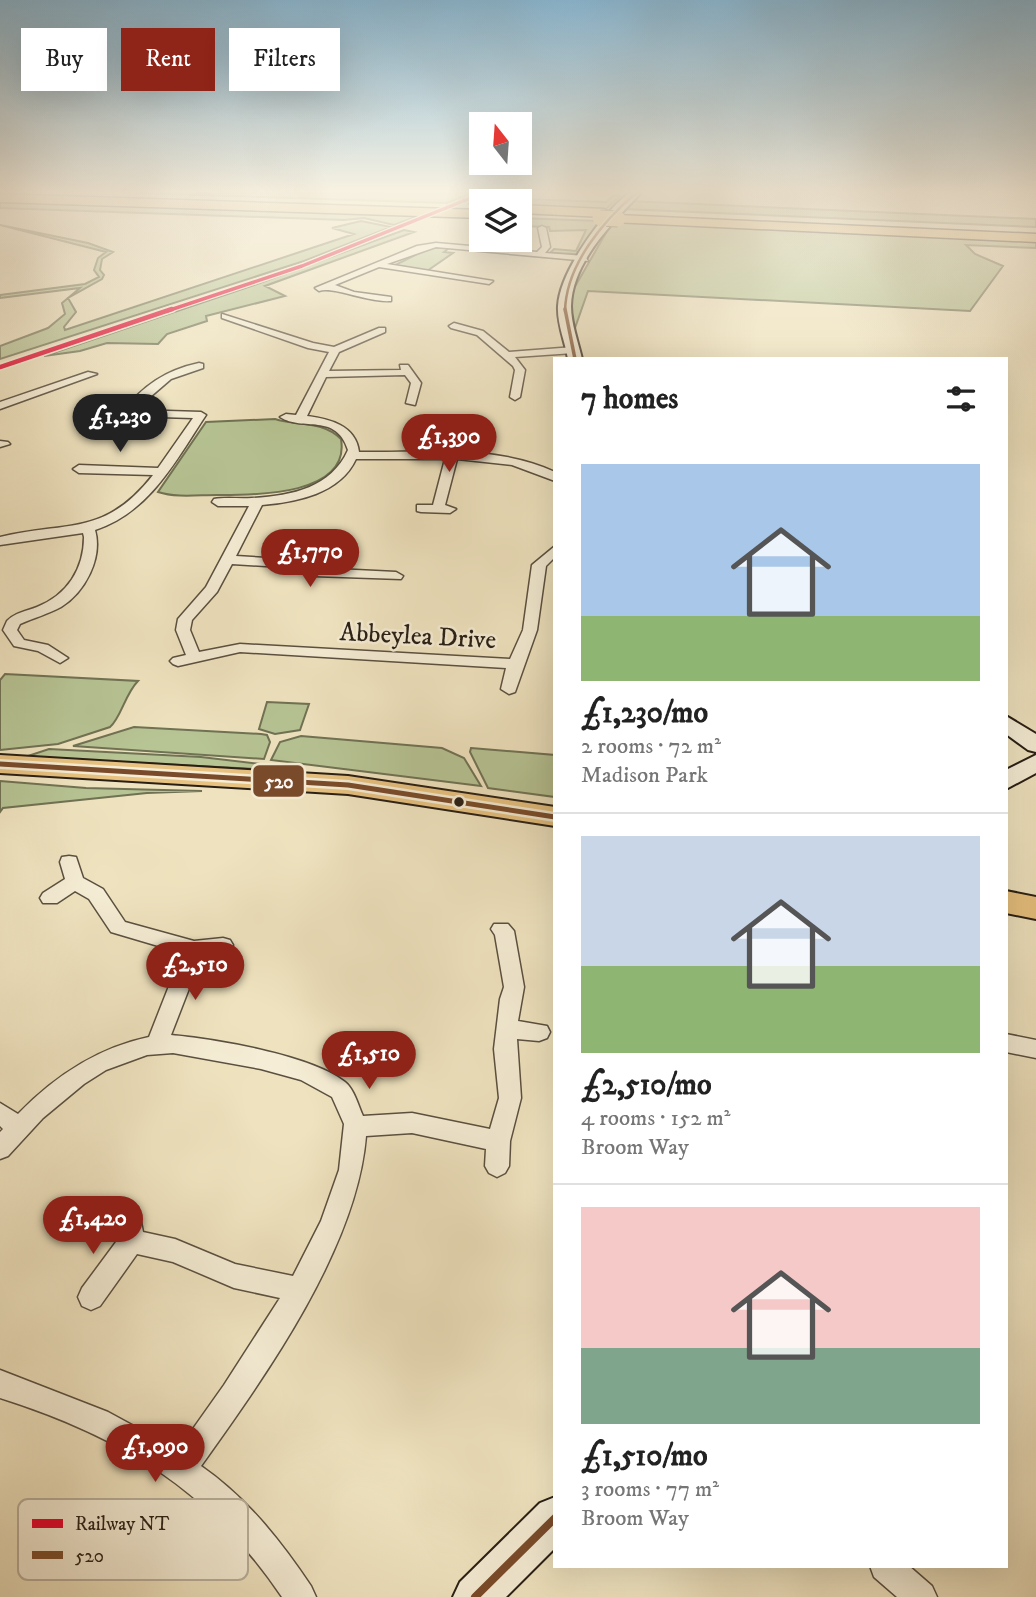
<!DOCTYPE html>
<html lang="en">
<head>
<meta charset="utf-8">
<style>
  :root { --surface:#fff; --page:#f6f6f6; --text:#222; --muted:#767676; --line:#e0e0e0; --accent:#8f2418 }
  body { margin:0; font-family:"IM FELL DW Pica",serif; background:var(--page); color:var(--text); height:100vh; display:flex; flex-direction:column; font-size:26px; white-space:nowrap }
  * { box-sizing:border-box; margin:0 }
  p { font-size:23px; color:var(--muted) }
  .icon { flex:none; width:38px; height:38px; fill:none; stroke:currentColor; stroke-width:2; stroke-linecap:round; stroke-linejoin:round }
  .map { position:relative; flex:1; overflow:hidden }
  .panel { position:absolute; left:553px; top:357px; width:455px; height:1211px; display:flex; flex-direction:column; background:var(--surface); border-radius:0px; box-shadow:0 7px 28px #0002 }
  .panel>* { flex:none }
  .hud { position:absolute; left:21px; top:28px; width:427px; height:63px; display:flex; gap:14px }
  .needle { width:46px; rotate:343deg }
  .tools { position:absolute; left:469px; top:112px; display:grid; gap:14px }
  .tools a { display:grid; place-items:center; width:63px; height:63px; border-radius:0px; background:var(--surface); box-shadow:0 7px 28px #0002; font-size:35px }
  .price { position:absolute; translate:-50% -60px; padding:0 16px; border-radius:24px; background:var(--accent); color:#fff; font-size:23px; line-height:46px; filter:drop-shadow(0 2px 4px #0008) }
  .price::after { content:''; position:absolute; left:50%; top:42px; width:21px; height:16px; margin-left:-10px; background:inherit; clip-path:polygon(0 0,100% 0,50% 100%) }
  .price.on { background:#222; color:#fff }
  ul { padding:0; list-style:none }
  li { display:grid; align-content:center; gap:14px; height:371px; padding:0 28px }
  li+li { border-top:2px solid var(--line) }
  li span { display:grid; place-items:center; height:217px; border-radius:0px; color:#555 }
  li>.icon { margin-inline-start:auto }
  span .icon { width:126px; height:126px; fill:#fffc; stroke-width:1 }
  li b { font-size:30px }
  h2 { display:flex; justify-content:space-between; align-items:center; height:84px; padding:0 28px; font-size:30px }
  .chip { padding:0 24px; border-radius:0px; background:var(--surface); box-shadow:0 7px 28px #0002; font-size:24px; line-height:63px }
  .chip.on { background:var(--accent); color:#fff }
  .map>svg:first-child { display:block }
  .green { fill:#b7c494; stroke:#707254; stroke-width:2 }
  .lines { fill:none; stroke-linecap:round; stroke-linejoin:round }
  .street-casing { stroke:#5a5040; stroke-width:3 }
  .secondary-casing { stroke:#291f15; stroke-width:4 }
  .primary-casing { stroke:#291f15; stroke-width:4 }
  .highway-casing { stroke:#291f15; stroke-width:3 }
  .street { fill:#f5edd5; fill-rule:evenodd }
  .secondary { fill:#f5edd5; fill-rule:evenodd }
  .primary { fill:#e8c280; fill-rule:evenodd }
  .highway { fill:#e8c280; fill-rule:evenodd }
  .highway-bridge-casing { stroke:#291f15; stroke-width:17; stroke-linecap:butt }
  .highway-bridge { stroke:#e8c280; stroke-width:15 }
  .bus-1-far3-casing { stroke:#f5edd5; stroke-width:5 }
  .bus-1-far2-casing { stroke:#f5edd5; stroke-width:7 }
  .bus-1-far1-casing { stroke:#f5edd5; stroke-width:10 }
  .bus-1-casing { stroke:#f5edd5; stroke-width:13 }
  .bus-1-far3 { stroke:#7a4b2a; stroke-width:2.5 }
  .bus-1-far2 { stroke:#7a4b2a; stroke-width:3.5 }
  .bus-1-far1 { stroke:#7a4b2a; stroke-width:5 }
  .bus-1 { stroke:#7a4b2a; stroke-width:8 }
  .rail-1-far1-casing { stroke:#f5edd5; stroke-width:6 }
  .rail-1-casing { stroke:#f5edd5; stroke-width:8 }
  .rail-1-far1 { stroke:#e4002b; stroke-width:3.5 }
  .rail-1 { stroke:#e4002b; stroke-width:4.5 }
  .bus-dot { fill:#291f15; stroke:#f5edd5; stroke-width:2.5 }
  .labels { text-anchor:middle; stroke-width:5; stroke-linejoin:round; paint-order:stroke }
  .street-label { font-size:26px; fill:#291f15; stroke:#f5edd5 }
  .key { fill:#f5edd5; stroke:#b8af9b; stroke-width:2 }
  .key-label { font-size:19px; fill:#291f15 }
  .line-badge { stroke:#f5edd5; stroke-width:2.5 }
  .badge-label { font-size:19px; text-anchor:middle; font-weight:bold; fill:#fff }
</style>
</head>
<body>
<div class="map">
<svg width="1036" height="1597" viewBox="0 0 1036 1597">
  <rect width="100%" height="100%" fill="#efe3bf"/>
  <filter id="stains"><feTurbulence type="fractalNoise" baseFrequency=".00286" numOctaves="4"/><feColorMatrix values="0 0 0 0 .2 0 0 0 0 .09 0 0 0 0 .02 0 0 0 .5 -.17"/></filter>
  <radialGradient id="worn" r=".72"><stop offset=".6" stop-color="#630" stop-opacity="0"/><stop offset="1" stop-color="#630" stop-opacity=".3"/></radialGradient>
  <!-- green -->
  <path class="green" d="M139 193H471L447 203Z
    M493 193H498L490 198 606 202 614 195 620 196 606 209 520 206V201L468 204Z
    M0 201 421 215 394 225 364 218 344 220 0 208Z
    M629 201 1036 219V227L624 209Z
    M520 218 599 221 577 254 550 253 554 249 576 251 586 230 550 231 549 227 520 226Z
    M361 221 391 227 304 261 0 359V346L48 328 65 314 62 303 80 288 0 298V295L85 284 99 277 94 270 98 258 106 252 0 225 88 243 113 252 102 259 100 270 104 275 102 279 68 298 76 312 64 327 65 330 354 234 332 228Z
    M617 222 1036 240V248L966 245 975 254 1003 266 970 311 588 291 575 328 570 310 573 290 610 226Z
    M404 230 414 232 265 286 285 296 206 316 207 321 167 334 158 344 107 343 80 351 44 356 257 284Z
    M430 248H449L444 252 453 253 427 271 395 265Z
    M275 419C296 426 322 420 341 439 351 497 251 495 217 495 198 495 176 498 158 492L206 422Z
    M5 674 138 681C125 694 121 718 110 727L58 744 0 750V680Z
    M267 702 309 704 300 730 275 734 259 729Z
    M134 727 261 734 267 735 270 742 264 759 73 746Z
    M301 736 442 748 464 758 481 786 271 760 280 742Z
    M471 748 555 755V797L488 788 470 752Z
    M49 749 201 757 295 768 297 771 25 757Z
    M0 781 86 788 202 791 147 793 3 808 0 812Z"/>
  <g class="lines">
    <defs>
      <path id="street" d="M542 226 546 228 550 247 545 253 585 256 588 261 436 247 387 264 493 281 489 284 379 267 335 285 354 292 391 297V301C369 303 333 286 319 291L315 288 417 246 436 243 537 252 542 247 538 228Z
        M222 314 313 343 334 347 379 328H385V332L339 352 329 371 401 370 400 365H408L421 383 415 405 406 403 411 383 405 375 326 377 307 416C329 419 356 425 359 452 423 453 495 444 555 472V481L512 465 457 459 445 505 456 509 450 513 421 512 417 511V505H433L445 459H356C340 494 296 502 262 505L236 556 282 559 315 568 396 572 403 576 401 579 314 576 281 567 232 564 217 592 192 620 190 630 199 652 240 644 510 659 523 630 532 565 555 546V557L546 566 537 630 515 692 509 694 501 689 506 668 240 652 178 666 173 664 170 661 173 658 186 655 176 630 178 619 206 587 249 506H218L212 502 214 499C226 497 239 499 252 498 291 496 331 488 348 450 336 412 303 432 280 417L286 414 296 415 329 352 308 348 222 318Z
        M454 323 483 331 509 352 574 347 579 350 574 353 515 357 525 370 520 397 515 400 510 397 515 370 513 366 477 335 451 328 449 326Z
        M199 363 203 364V368L171 379 135 410 201 412 206 415C176 460 150 512 95 530 103 558 85 592 61 607 48 614 34 618 20 624L17 630 24 640 48 645 68 658 60 663 38 651 14 646 3 630 7 621C14 613 27 611 37 607 67 595 84 569 84 537L83 533 0 545V537C66 521 105 537 153 475L79 473 73 469 79 465 158 468 193 418 127 416 122 413C142 386 166 370 199 363Z
        M88 372 97 374 0 409V402Z
        M0 441 8 442 10 444 0 447Z
        M69 856 76 857 83 878 103 889 125 922 194 941 223 938 230 940 233 945 230 950 202 955 171 1035C214 1039 312 1055 345 1082 354 1089 358 1105 363 1116L412 1113 490 1129 499 1098 494 1049 500 999 504 987 495 935 491 929 494 924H508L514 931 524 987 518 1021 547 1026 550 1032 547 1038 539 1041 517 1039 521 1098 510 1141 509 1166 505 1173 497 1177 489 1173 485 1166 486 1149 412 1133 366 1136C357 1248 266 1375 201 1466 247 1498 280 1540 311 1586L316 1597H282C209 1489 122 1437 0 1398V1370L108 1412 178 1450 224 1385 280 1298 234 1288 173 1262 137 1254 100 1306 91 1310 82 1306 78 1297 82 1288 119 1238 117 1215 120 1207 129 1204 138 1207 143 1232 175 1239 235 1264 293 1276 321 1221 339 1170 344 1124 332 1097 301 1080 261 1069 173 1053 147 1055 106 1070 84 1084 43 1118 8 1156 0 1159V1132L3 1129 0 1126V1103L18 1114C55 1076 97 1048 149 1037L182 953 111 932 89 899 75 891 57 903H43L40 898 43 893 65 879 60 862 62 857Z
        M1006 1034 1036 1040V1058L1006 1052Z
        M870 1566H909L932 1586 937 1597H897L874 1577Z"/>
      <path id="secondary" d="M629 193H641C613 222 572 262 571 306 571 324 578 341 582 359H568C565 341 557 324 558 306 560 271 602 214 629 193Z
        M1006 716 1036 734V752L1028 750 1006 734Z
        M1036 755V773L1006 789V770Z
        M555 1497V1548L506 1597H453L460 1582 540 1503Z"/>
      <path id="primary" d="M0 755 348 776 555 807V826L348 794 0 773Z
        M1006 891 1036 897V919L1006 913Z"/>
      <path id="highway" d="M0 194 481 210V218L0 202Z
        M520 205 604 209 611 213 604 217 520 213Z
        M618 215 1036 234V242L613 222 611 219Z"/>
    </defs>
    <!-- street casing -->
    <use href="#street" class="street-casing"/>
    <!-- secondary casing -->
    <use href="#secondary" class="secondary-casing"/>
    <!-- primary casing -->
    <use href="#primary" class="primary-casing"/>
    <!-- highway casing -->
    <use href="#highway" class="highway-casing"/>
    <!-- street -->
    <use href="#street" class="street"/>
    <!-- secondary -->
    <use href="#secondary" class="secondary"/>
    <!-- primary -->
    <use href="#primary" class="primary"/>
    <!-- highway -->
    <use href="#highway" class="highway"/>
    <defs>
      <path id="highway-bridge" d="M600 218 618 219"/>
    </defs>
    <!-- highway-bridge casing -->
    <use href="#highway-bridge" class="highway-bridge-casing"/>
    <!-- highway-bridge -->
    <use href="#highway-bridge" class="highway-bridge"/>
    <defs>
      <path id="bus-1-far3" d="M565 311C566 265 603 221 636 193"/>
      <path id="bus-1-far2" d="M565 309 575 359"/>
      <path id="bus-1-far1" d="M0 764 348 785 555 817"/>
      <path id="bus-1" d="M475 1597 555 1518"/>
    </defs>
    <!-- bus-1-far3 casing -->
    <use href="#bus-1-far3" class="bus-1-far3-casing"/>
    <!-- bus-1-far2 casing -->
    <use href="#bus-1-far2" class="bus-1-far2-casing"/>
    <!-- bus-1-far1 casing -->
    <use href="#bus-1-far1" class="bus-1-far1-casing"/>
    <!-- bus-1 casing -->
    <use href="#bus-1" class="bus-1-casing"/>
    <!-- bus-1-far3 -->
    <use href="#bus-1-far3" class="bus-1-far3"/>
    <!-- bus-1-far2 -->
    <use href="#bus-1-far2" class="bus-1-far2"/>
    <!-- bus-1-far1 -->
    <use href="#bus-1-far1" class="bus-1-far1"/>
    <!-- bus-1 -->
    <use href="#bus-1" class="bus-1"/>
    <defs>
      <path id="rail-1-far1" d="M167 311 302 266 483 193"/>
      <path id="rail-1" d="M0 367 172 309"/>
    </defs>
    <!-- rail-1-far1 casing -->
    <use href="#rail-1-far1" class="rail-1-far1-casing"/>
    <!-- rail-1 casing -->
    <use href="#rail-1" class="rail-1-casing"/>
    <!-- rail-1-far1 -->
    <use href="#rail-1-far1" class="rail-1-far1"/>
    <!-- rail-1 -->
    <use href="#rail-1" class="rail-1"/>
  </g>
  <!-- sky -->
  <linearGradient id="sky" x2="0" y2="1"><stop stop-color="#89b8d4"/><stop offset="0.46" stop-color="#f8f2e2"/><stop offset="1" stop-color="#f8f2e2" stop-opacity="0"/></linearGradient>
  <rect width="1036" height="417" fill="url(#sky)"/>
  <!-- markers -->
  <circle class="bus-dot" cx="459" cy="802" r="6"/>
  <g class="labels">
    <!-- street labels -->
    <g class="street-label">
      <text transform="translate(418 635) rotate(3)" y="9">Abbeylea Drive</text>
    </g>
  </g>
  <!-- legend -->
  <rect x="18" y="1499" width="230" height="81" rx="10" class="key"/>
  <rect x="32" y="1519" width="31" height="9" fill="#e4002b"/>
  <rect x="32" y="1551" width="31" height="8" fill="#7a4b2a"/>
  <g class="key-label">
    <text x="75" y="1530">Railway NT</text>
    <text x="75" y="1562">520</text>
  </g>
  <rect class="line-badge" x="252" y="764" width="53" height="34" rx="7" fill="#7a4b2a"/>
  <g class="badge-label">
    <text x="279" y="788">520</text>
  </g>
  <rect width="100%" height="100%" filter="url(#stains)"/>
  <rect width="100%" height="100%" fill="url(#worn)"/>
</svg>
<div class="tools">
<a><svg class="needle" viewBox="-14 -14 28 28"><path d="M0-13l5 13h-10z" fill="#e53935"/><path d="M0 13l5-13h-10z" fill="#767676"/></svg></a>
<a><svg class="icon" aria-label="layers" viewBox="0 0 24 24"><path d="M12 4l9 5-9 5-9-5zM3 14l9 5 9-5"/></svg></a>
</div>
<b class="price on" style="left:120px;top:454px">£1,230</b>
<b class="price" style="left:449px;top:474px">£1,390</b>
<b class="price" style="left:310px;top:589px">£1,770</b>
<b class="price" style="left:195px;top:1002px">£2,510</b>
<b class="price" style="left:369px;top:1091px">£1,510</b>
<b class="price" style="left:93px;top:1256px">£1,420</b>
<b class="price" style="left:155px;top:1484px">£1,090</b>
<div class="hud">
<a class="chip">Buy</a>
<a class="chip on">Rent</a>
<a class="chip">Filters</a>
</div>
<section class="panel">
<h2>7 homes<svg class="icon" aria-label="filters" viewBox="0 0 24 24"><path d="M4 7h16M4 17h16"/><circle cx="9" cy="7" r="2"/><circle cx="15" cy="17" r="2"/></svg></h2>
<ul>
<li><span style="background:linear-gradient(#a9c7e8 70%,#8fb573 0)"><svg class="icon" aria-label="home" viewBox="0 0 24 24"><path d="M3 11l9-7 9 7M6 9v11h12V9"/></svg></span><div><b>£1,230/mo</b><p>2 rooms · 72 m²</p><p>Madison Park</p></div></li>
<li><span style="background:linear-gradient(#c9d6e8 60%,#8fb573 0)"><svg class="icon" aria-label="home" viewBox="0 0 24 24"><path d="M3 11l9-7 9 7M6 9v11h12V9"/></svg></span><div><b>£2,510/mo</b><p>4 rooms · 152 m²</p><p>Broom Way</p></div></li>
<li><span style="background:linear-gradient(#f6c9c9 65%,#7fa58c 0)"><svg class="icon" aria-label="home" viewBox="0 0 24 24"><path d="M3 11l9-7 9 7M6 9v11h12V9"/></svg></span><div><b>£1,510/mo</b><p>3 rooms · 77 m²</p><p>Broom Way</p></div></li>
</ul>
</section>
</div>
</body>
</html>
